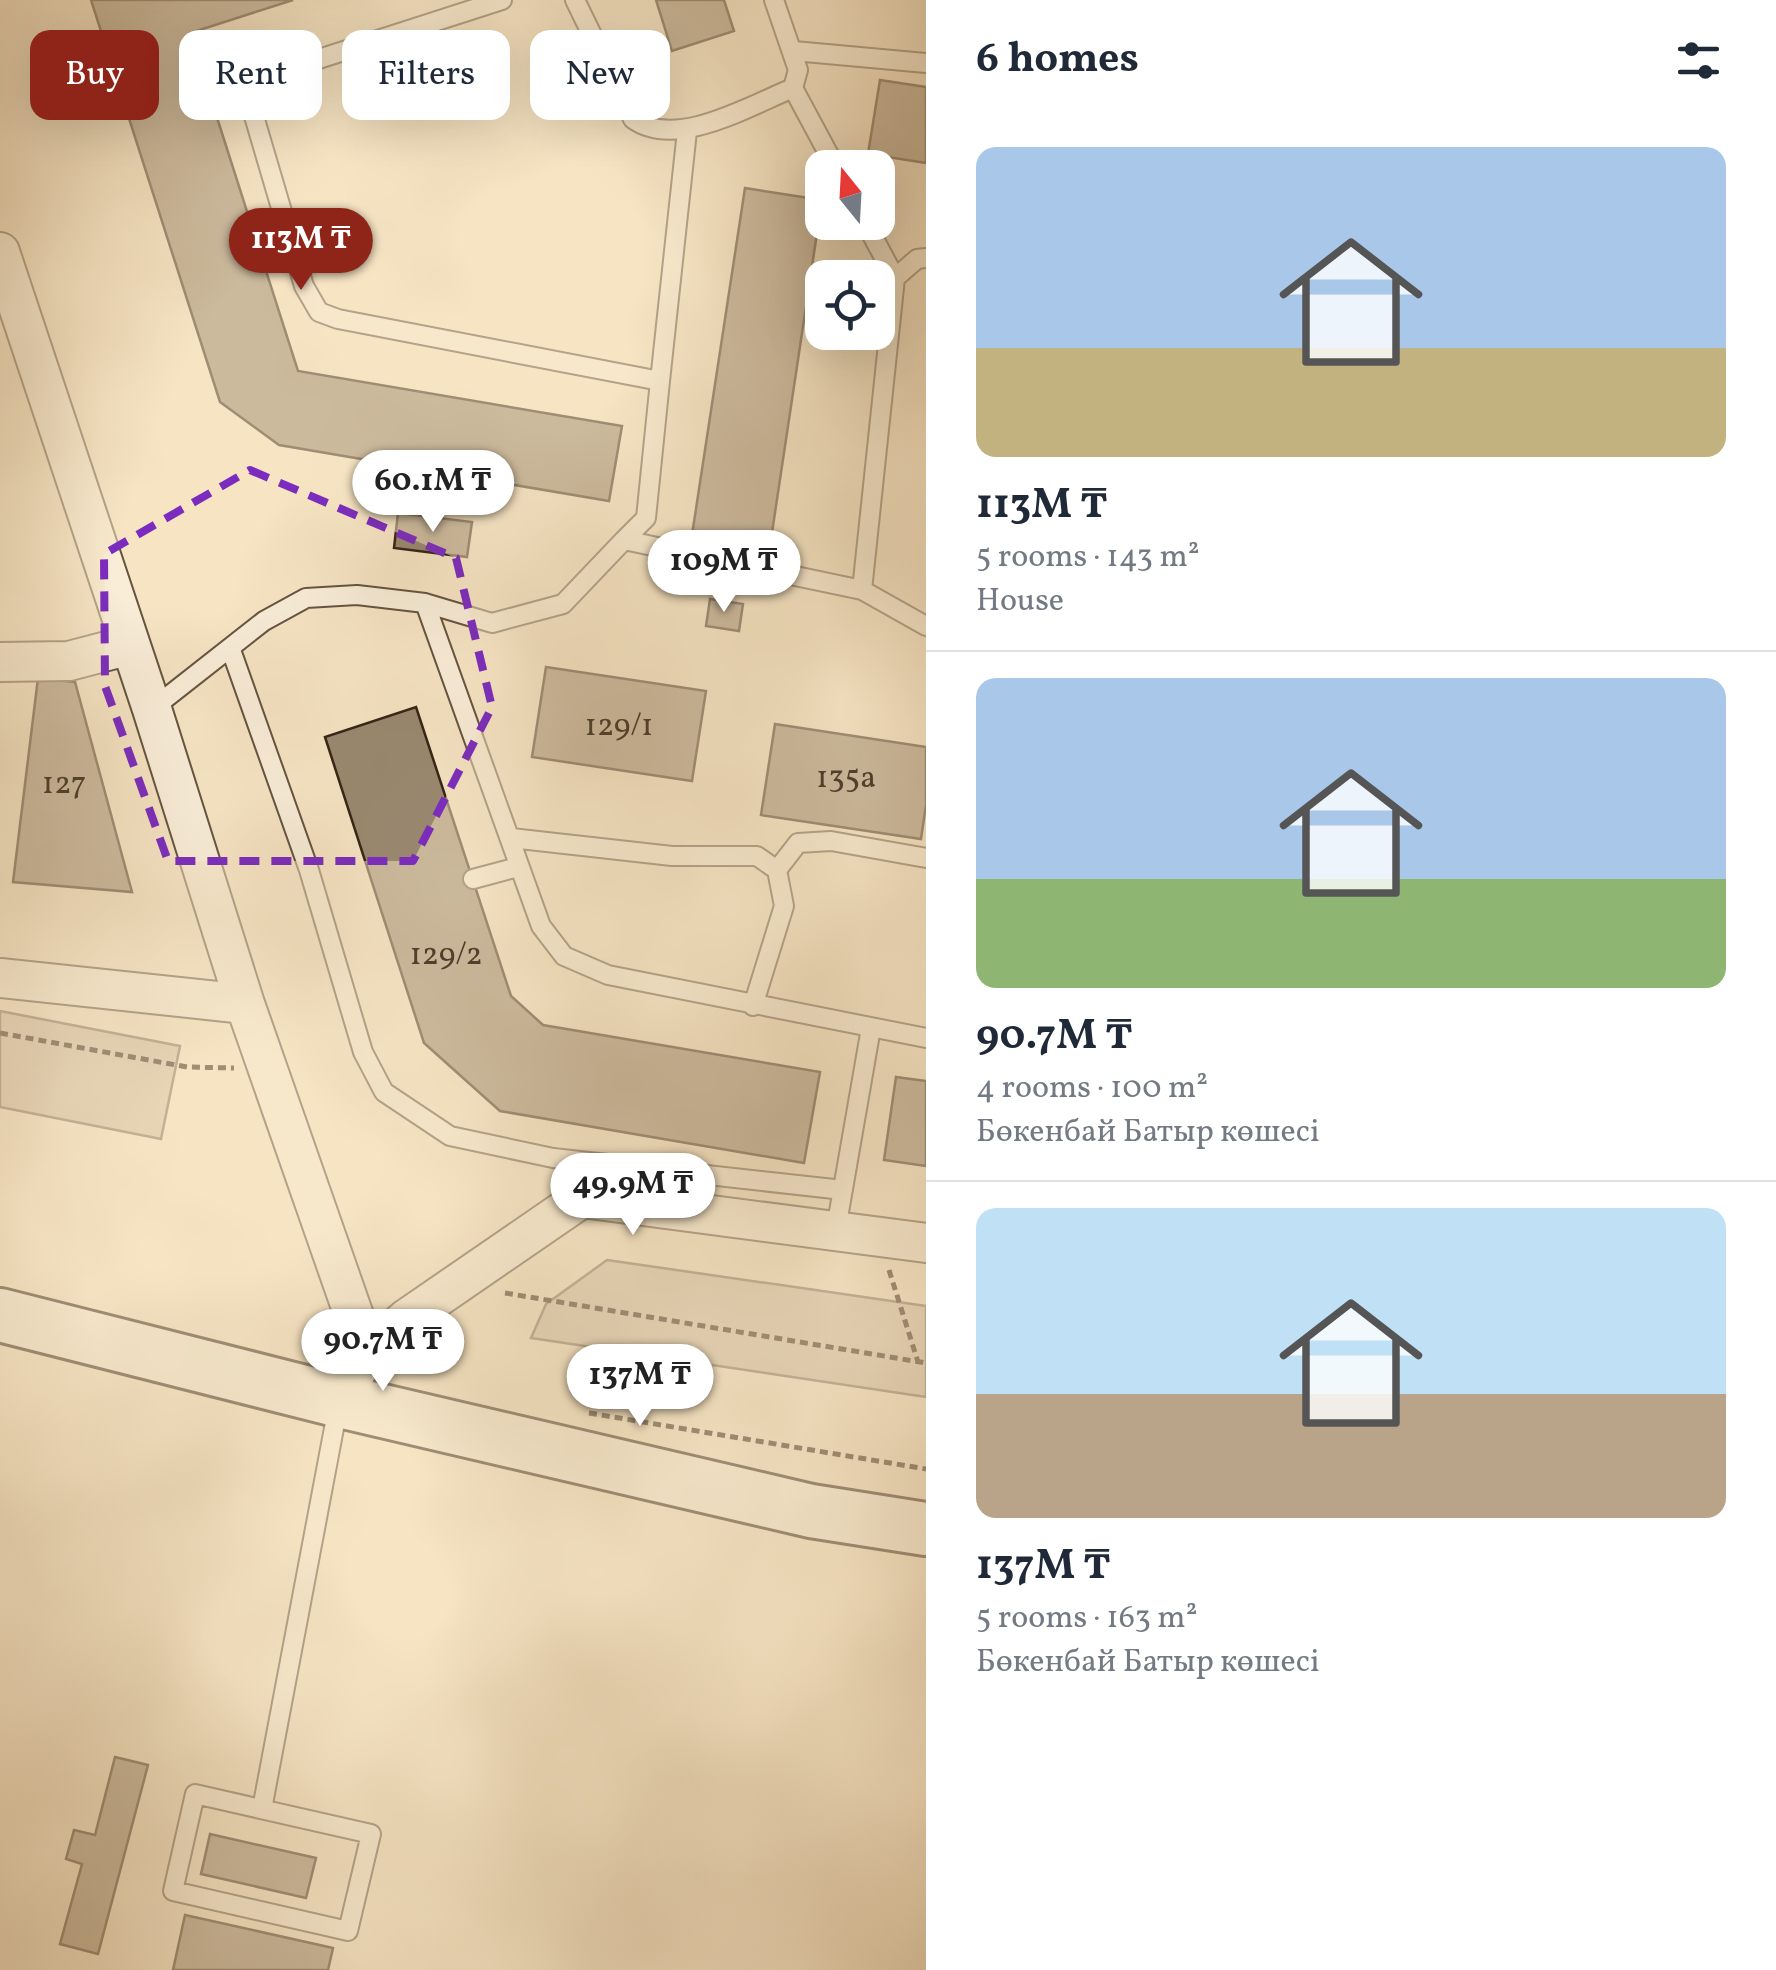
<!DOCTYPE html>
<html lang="en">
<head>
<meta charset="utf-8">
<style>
  :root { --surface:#fff; --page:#f2f2f3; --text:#1f2937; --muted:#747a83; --line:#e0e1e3; --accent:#8f2418 }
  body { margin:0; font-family:Vollkorn,serif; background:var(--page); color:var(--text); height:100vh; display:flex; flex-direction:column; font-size:38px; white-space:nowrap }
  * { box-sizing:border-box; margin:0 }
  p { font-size:32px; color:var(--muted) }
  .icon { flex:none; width:55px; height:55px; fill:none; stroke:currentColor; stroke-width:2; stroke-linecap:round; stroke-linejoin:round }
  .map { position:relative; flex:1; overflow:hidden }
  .side { display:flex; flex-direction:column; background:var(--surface); width:850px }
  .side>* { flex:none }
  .top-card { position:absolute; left:30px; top:30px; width:745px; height:90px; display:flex; gap:20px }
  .needle { width:65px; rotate:342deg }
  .controls { position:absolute; left:805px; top:150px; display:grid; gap:20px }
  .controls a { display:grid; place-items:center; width:90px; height:90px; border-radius:20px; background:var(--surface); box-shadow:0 10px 40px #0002; font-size:50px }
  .price { position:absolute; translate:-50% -85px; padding:0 22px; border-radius:35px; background:#fff; color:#222; font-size:32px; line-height:65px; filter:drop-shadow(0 2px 5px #0008) }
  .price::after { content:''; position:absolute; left:50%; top:60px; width:30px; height:22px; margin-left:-15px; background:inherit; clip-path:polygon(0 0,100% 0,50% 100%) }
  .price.selected { background:var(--accent); color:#fff }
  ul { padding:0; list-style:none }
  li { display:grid; align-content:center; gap:20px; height:530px; padding:0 50px }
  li+li { border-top:2px solid var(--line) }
  li span { display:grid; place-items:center; height:310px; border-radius:20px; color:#555 }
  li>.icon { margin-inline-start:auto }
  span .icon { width:180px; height:180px; fill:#fffc; stroke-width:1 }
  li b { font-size:42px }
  h2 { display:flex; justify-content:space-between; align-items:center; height:120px; padding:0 50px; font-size:42px }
  .tag { padding:0 35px; border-radius:20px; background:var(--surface); box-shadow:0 10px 40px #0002; font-size:35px; line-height:90px }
  .tag.selected { background:var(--accent); color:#fff }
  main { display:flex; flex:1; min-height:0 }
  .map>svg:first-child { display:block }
  .green { fill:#d5c3a6; stroke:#85745e; stroke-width:2.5 }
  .building { fill:#998870; stroke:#352416; stroke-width:2.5 }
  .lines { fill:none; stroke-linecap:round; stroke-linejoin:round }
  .service-casing { stroke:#655441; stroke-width:22 }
  .minor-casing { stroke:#655441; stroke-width:42 }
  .secondary-casing { stroke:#352416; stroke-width:58 }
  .path { stroke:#352416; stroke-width:5; stroke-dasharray:8 5; stroke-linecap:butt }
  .service { stroke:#f9edd8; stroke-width:18 }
  .minor { stroke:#f9edd8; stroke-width:38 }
  .secondary { stroke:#f9edd8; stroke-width:52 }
  .marked { fill:none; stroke:#7b2cbf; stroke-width:8; stroke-dasharray:20 12; stroke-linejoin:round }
  .labels { text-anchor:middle; stroke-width:8; stroke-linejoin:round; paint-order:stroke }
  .number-label { font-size:32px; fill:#4e3d2c }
</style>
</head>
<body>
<main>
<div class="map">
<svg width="926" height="1970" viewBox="0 0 926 1970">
  <rect width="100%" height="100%" fill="#f6e4c3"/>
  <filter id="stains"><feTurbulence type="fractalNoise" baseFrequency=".002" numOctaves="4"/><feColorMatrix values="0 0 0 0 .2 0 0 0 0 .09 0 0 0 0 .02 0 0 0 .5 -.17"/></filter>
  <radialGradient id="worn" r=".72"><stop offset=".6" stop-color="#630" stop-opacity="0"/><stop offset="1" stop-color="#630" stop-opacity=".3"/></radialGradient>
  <!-- green -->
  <path class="green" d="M0 1011 180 1046 161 1139 0 1107Z
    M607 1260 926 1306V1397L531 1338 546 1304Z"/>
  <!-- building -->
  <path class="building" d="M91 0H293L190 33 298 371 622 426 609 501 279 445 220 402Z
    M656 0H724L734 31 672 51Z
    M880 80 926 87V163L868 154Z
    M745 188 822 200 770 546 692 535Z
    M398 513 472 522 467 557 394 548Z
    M710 599 743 604 739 631 706 626Z
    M546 667 706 691 692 781 532 757Z
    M38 678 75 682 132 892 13 882Z
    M416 707 511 996 543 1025 820 1072 804 1163 500 1111 424 1043 325 737Z
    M775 724 926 747V805L921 839 761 815Z
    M896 1077 926 1081V1166L884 1160Z
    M115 1757 148 1765 98 1954 60 1944 82 1864 66 1859 74 1830 95 1835Z
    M210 1834 316 1858 306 1898 201 1874Z
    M185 1915 333 1948 328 1970H173Z"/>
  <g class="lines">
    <defs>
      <path id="service" d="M502 0 269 75 254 90 251 106 304 286 319 312 338 319 660 381 687 131
        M575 0 633 119C676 150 749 106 793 88L798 70 774 0
        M794 51 926 63
        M793 88 836 168
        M865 222 895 278
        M624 540 646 518 660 381
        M862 590 895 278 917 259 926 258
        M425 603 541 926 564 956 608 975 926 1038
        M231 650 309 870 363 1052 384 1092 450 1136 553 1158 843 1190
        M152 709 264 621 306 598 357 595 425 603 492 623 563 604 624 540 862 590 926 626
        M511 838 672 856H757L777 870 784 906 753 1006
        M777 870 798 843 831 841 926 858
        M473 879 518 867
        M836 1229 871 1028
        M195 1794 371 1834 348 1931 173 1891Z
        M262 1809 338 1407"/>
      <path id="minor" d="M0 252 152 709 245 1004 367 1353
        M0 662 69 661 130 645
        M0 978 245 1004
        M340 1401 367 1353 406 1319 582 1198 926 1243"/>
      <path id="secondary" d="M0 1315 340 1401 811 1511 926 1529"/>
    </defs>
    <!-- service casing -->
    <use href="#service" class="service-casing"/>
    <!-- minor casing -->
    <use href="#minor" class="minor-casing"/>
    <!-- secondary casing -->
    <use href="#secondary" class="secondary-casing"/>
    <!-- path -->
    <path class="path" d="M0 1033 187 1067 234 1068
      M889 1270 918 1362
      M505 1293 926 1363
      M589 1413 926 1469"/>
    <!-- service -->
    <use href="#service" class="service"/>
    <!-- minor -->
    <use href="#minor" class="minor"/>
    <!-- secondary -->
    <use href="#secondary" class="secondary"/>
  </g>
  <!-- marked area -->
  <path d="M0 0H926V1970H0ZM250 470 456 558 492 707 413 861H168L105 686 104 554Z" fill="#f6e4c3" fill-opacity=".55" fill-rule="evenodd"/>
  <path class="marked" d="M250 470 456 558 492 707 413 861H168L105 686 104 554Z"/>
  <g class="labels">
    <!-- number labels -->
    <g class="number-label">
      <text x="619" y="735">129/1</text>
      <text x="846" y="787">135а</text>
      <text x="64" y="793">127</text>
      <text x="446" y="964">129/2</text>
    </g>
  </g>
  <rect width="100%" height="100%" filter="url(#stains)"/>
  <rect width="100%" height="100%" fill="url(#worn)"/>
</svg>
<div class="controls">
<a><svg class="needle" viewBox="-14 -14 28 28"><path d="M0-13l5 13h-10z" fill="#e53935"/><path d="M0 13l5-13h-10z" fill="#747a83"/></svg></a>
<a><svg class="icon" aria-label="locate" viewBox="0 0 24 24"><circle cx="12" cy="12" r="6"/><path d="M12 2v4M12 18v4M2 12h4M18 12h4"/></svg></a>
</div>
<b class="price selected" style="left:301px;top:293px">113M ₸</b>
<b class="price" style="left:433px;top:535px">60.1M ₸</b>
<b class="price" style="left:724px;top:615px">109M ₸</b>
<b class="price" style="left:633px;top:1238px">49.9M ₸</b>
<b class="price" style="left:383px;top:1394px">90.7M ₸</b>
<b class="price" style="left:640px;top:1429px">137M ₸</b>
<div class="top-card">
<a class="tag selected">Buy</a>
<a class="tag">Rent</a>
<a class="tag">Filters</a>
<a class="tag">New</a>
</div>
</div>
<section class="side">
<h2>6 homes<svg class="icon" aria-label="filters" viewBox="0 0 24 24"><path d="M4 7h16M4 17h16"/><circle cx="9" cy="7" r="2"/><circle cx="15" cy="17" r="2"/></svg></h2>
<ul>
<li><span style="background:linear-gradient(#a9c7e8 65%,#c2b280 0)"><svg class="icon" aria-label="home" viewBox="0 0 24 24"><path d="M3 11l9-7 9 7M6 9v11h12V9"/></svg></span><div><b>113M ₸</b><p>5 rooms · 143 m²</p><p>House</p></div></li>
<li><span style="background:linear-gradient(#a9c7e8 65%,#8fb573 0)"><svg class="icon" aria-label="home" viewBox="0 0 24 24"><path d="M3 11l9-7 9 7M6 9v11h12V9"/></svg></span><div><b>90.7M ₸</b><p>4 rooms · 100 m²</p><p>Бөкенбай Батыр көшесі</p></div></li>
<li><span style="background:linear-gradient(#bfe0f5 60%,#b9a48a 0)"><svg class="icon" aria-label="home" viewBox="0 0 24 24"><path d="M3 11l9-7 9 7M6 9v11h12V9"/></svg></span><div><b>137M ₸</b><p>5 rooms · 163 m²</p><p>Бөкенбай Батыр көшесі</p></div></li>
</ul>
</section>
</main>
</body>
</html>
